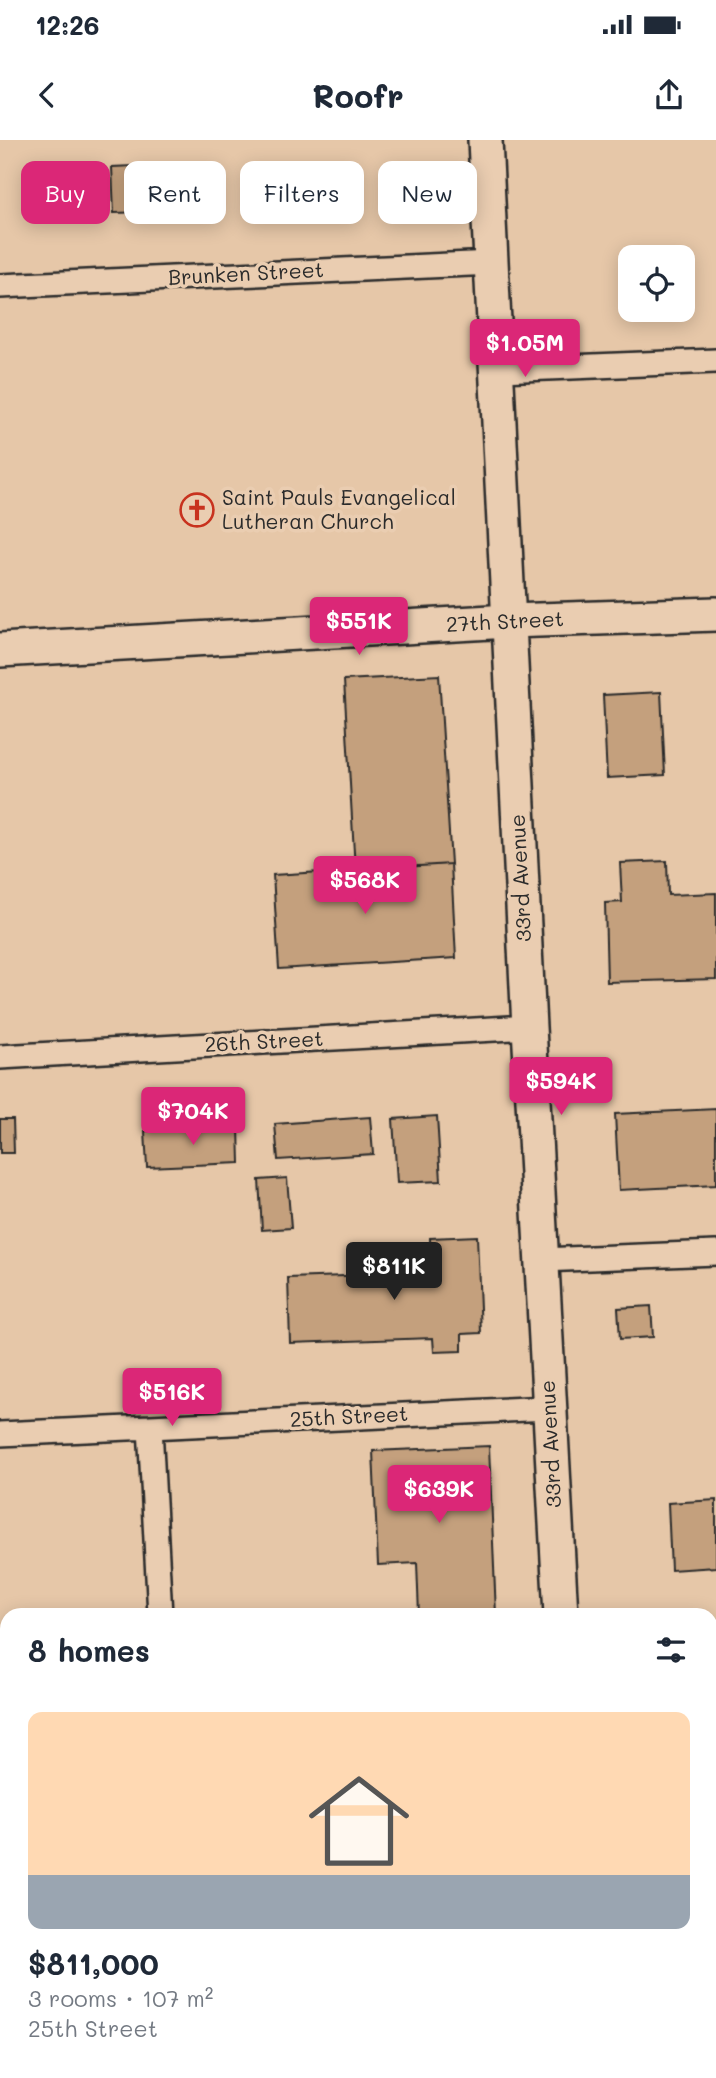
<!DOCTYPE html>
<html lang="en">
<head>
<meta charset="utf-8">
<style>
  :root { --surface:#fff; --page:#f6f6f7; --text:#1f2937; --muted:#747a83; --line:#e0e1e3; --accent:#db2777 }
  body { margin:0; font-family:Mali,sans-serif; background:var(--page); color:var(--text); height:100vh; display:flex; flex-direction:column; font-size:26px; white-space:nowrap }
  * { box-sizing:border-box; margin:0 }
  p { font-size:23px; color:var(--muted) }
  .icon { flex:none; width:38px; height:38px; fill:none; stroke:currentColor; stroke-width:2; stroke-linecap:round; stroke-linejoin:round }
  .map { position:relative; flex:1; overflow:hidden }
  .sheet { position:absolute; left:0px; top:1468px; width:718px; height:471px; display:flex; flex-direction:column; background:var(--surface); border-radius:21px 21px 0 0; box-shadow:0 4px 18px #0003 }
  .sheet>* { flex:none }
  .guide { position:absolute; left:21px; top:21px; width:676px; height:63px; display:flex; gap:14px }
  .buttons { position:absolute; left:618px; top:105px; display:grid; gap:14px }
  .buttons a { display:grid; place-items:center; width:77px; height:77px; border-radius:14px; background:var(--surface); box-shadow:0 4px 18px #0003; font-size:35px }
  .price { position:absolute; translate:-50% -60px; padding:0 16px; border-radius:7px; background:var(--accent); color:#fff; font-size:23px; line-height:46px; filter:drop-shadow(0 2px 4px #0008) }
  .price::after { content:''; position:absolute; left:50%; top:42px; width:21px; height:16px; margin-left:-10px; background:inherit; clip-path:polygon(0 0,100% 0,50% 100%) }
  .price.current { background:#222; color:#fff }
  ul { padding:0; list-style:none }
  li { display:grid; align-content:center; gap:14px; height:371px; padding:0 28px }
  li+li { border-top:2px solid var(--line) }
  li span { display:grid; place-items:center; height:217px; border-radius:14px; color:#555 }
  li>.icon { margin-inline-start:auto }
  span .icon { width:126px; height:126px; fill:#fffc; stroke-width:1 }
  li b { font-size:30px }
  h2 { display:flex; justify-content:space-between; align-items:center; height:84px; padding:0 28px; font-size:30px }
  .pill { padding:0 24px; border-radius:14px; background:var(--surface); box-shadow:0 4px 18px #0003; font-size:24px; line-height:63px }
  .pill.current { background:var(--accent); color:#fff }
  .status { display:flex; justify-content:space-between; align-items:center; height:49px; padding:0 35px; background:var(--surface); direction:ltr }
  .status svg { height:19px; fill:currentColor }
  header { display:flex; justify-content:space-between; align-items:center; height:91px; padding:0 28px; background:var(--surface); font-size:32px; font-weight:700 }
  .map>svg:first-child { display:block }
  .building { fill:#c4a07d; stroke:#2b2b2b; stroke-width:2 }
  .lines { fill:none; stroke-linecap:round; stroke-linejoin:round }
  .lane-casing { stroke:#2b2b2b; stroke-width:18 }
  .street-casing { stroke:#2b2b2b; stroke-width:28 }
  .secondary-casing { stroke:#2b2b2b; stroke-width:38 }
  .lane { stroke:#eacdb1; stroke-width:12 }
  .street { stroke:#eacdb1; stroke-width:23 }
  .secondary { stroke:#eacdb1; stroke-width:33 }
  .labels { text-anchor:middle; stroke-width:7; stroke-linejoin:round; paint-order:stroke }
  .street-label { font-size:21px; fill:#2b2b2b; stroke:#eacdb1 }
  .poi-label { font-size:21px; fill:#2b2b2b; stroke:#eacdb1; text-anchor:start }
</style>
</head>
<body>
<div class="status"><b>12:26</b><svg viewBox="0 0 49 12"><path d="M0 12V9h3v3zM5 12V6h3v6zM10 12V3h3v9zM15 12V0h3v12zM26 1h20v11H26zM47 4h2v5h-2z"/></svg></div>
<header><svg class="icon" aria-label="back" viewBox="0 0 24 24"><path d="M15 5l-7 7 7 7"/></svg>Roofr<svg class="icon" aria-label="share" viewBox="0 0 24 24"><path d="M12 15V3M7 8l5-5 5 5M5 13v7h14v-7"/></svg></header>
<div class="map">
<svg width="716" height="1938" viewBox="0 0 716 1938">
  <rect width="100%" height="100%" fill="#e6c7a8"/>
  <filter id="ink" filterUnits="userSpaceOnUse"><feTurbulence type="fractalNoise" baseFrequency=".0143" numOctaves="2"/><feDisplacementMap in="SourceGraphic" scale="14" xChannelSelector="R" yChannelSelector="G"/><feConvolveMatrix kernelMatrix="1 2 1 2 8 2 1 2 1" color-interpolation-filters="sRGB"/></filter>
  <g filter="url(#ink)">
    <!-- building -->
    <path class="building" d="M178 24 180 71 114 73 112 27Z
      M439 535 451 724 355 730 344 540Z
      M661 552 665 635 607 638 603 555Z
      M667 721 668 755 716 753V839L607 842 605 763 622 762 620 723Z
      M451 724 456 818 279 829 273 735Z
      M716 969V1045L619 1050 615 974Z
      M437 976 441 1041 397 1043 393 979Z
      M370 977 373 1014 278 1020 275 984Z
      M0 979H13L14 1013H0Z
      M239 987 240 1023 147 1027 145 991Z
      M287 1038 291 1088 262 1090 259 1040Z
      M477 1096 481 1193 462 1194V1211L434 1212 433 1198 290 1203 288 1138 431 1133 430 1098Z
      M651 1166 653 1197 620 1199 618 1168Z
      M489 1306 496 1475H419L417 1423 378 1425 373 1311Z
      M716 1360V1427L671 1430 668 1363Z
      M716 1622V1677H710V1623Z
      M716 1893V1938H711L710 1894Z
      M0 1932H41V1938H0Z"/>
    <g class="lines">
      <defs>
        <path id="lane" d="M710 1804H716"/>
        <path id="street" d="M0 146 492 123
          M497 230 716 221
          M0 917 529 887
          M541 1120 716 1113
          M150 1287 549 1268
          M0 1294 150 1287 160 1475
          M0 1605H7"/>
        <path id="secondary" d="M485 0 529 887 561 1475
          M0 510 509 481 716 474
          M554 1932V1938
          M612 1932 613 1938"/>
      </defs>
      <!-- lane casing -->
      <use href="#lane" class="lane-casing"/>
      <!-- street casing -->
      <use href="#street" class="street-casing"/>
      <!-- secondary casing -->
      <use href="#secondary" class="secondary-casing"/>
      <!-- lane -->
      <use href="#lane" class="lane"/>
      <!-- street -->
      <use href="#street" class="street"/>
      <!-- secondary -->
      <use href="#secondary" class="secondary"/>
    </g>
  </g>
  <!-- icons -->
  <defs>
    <symbol id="church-ring" viewBox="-11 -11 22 22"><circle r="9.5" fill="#eacdb1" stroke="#c8321e" stroke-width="1.5"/><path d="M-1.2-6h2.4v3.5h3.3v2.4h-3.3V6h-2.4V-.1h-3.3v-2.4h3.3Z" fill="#c8321e"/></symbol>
  </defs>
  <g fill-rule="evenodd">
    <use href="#church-ring" x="178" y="351" width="38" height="38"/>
  </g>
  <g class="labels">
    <!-- street labels -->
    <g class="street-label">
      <text transform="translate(246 134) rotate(-3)" y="7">Brunken Street</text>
      <text transform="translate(505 482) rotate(-3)" y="7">27th Street</text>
      <text transform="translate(521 738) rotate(-93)" y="7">33rd Avenue</text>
      <text transform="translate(264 902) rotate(-3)" y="7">26th Street</text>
      <text transform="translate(349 1277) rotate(-3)" y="7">25th Street</text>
      <text transform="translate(551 1304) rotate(-93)" y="7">33rd Avenue</text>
    </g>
    <!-- poi labels -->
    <g class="poi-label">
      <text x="222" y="365">Saint Pauls Evangelical<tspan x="222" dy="24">Lutheran Church</tspan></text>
    </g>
  </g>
</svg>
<div class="buttons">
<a><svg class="icon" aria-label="locate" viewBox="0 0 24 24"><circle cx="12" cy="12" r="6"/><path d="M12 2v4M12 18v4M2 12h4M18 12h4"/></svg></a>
</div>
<b class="price" style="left:525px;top:239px">$1.05M</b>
<b class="price" style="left:359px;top:517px">$551K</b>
<b class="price" style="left:365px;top:776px">$568K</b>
<b class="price" style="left:561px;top:977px">$594K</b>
<b class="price" style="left:193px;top:1007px">$704K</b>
<b class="price current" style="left:394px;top:1162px">$811K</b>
<b class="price" style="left:172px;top:1288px">$516K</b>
<b class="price" style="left:439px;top:1385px">$639K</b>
<div class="guide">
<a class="pill current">Buy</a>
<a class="pill">Rent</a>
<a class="pill">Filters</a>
<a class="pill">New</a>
</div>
<section class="sheet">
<h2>8 homes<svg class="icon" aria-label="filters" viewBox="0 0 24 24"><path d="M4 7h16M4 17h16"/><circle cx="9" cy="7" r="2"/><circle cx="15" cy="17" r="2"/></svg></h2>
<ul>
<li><span style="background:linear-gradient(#ffd9b3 75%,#9aa5b1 0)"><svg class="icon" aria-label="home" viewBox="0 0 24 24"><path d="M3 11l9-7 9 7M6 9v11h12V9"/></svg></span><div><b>$811,000</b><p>3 rooms · 107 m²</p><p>25th Street</p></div></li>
</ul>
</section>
</div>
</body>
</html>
